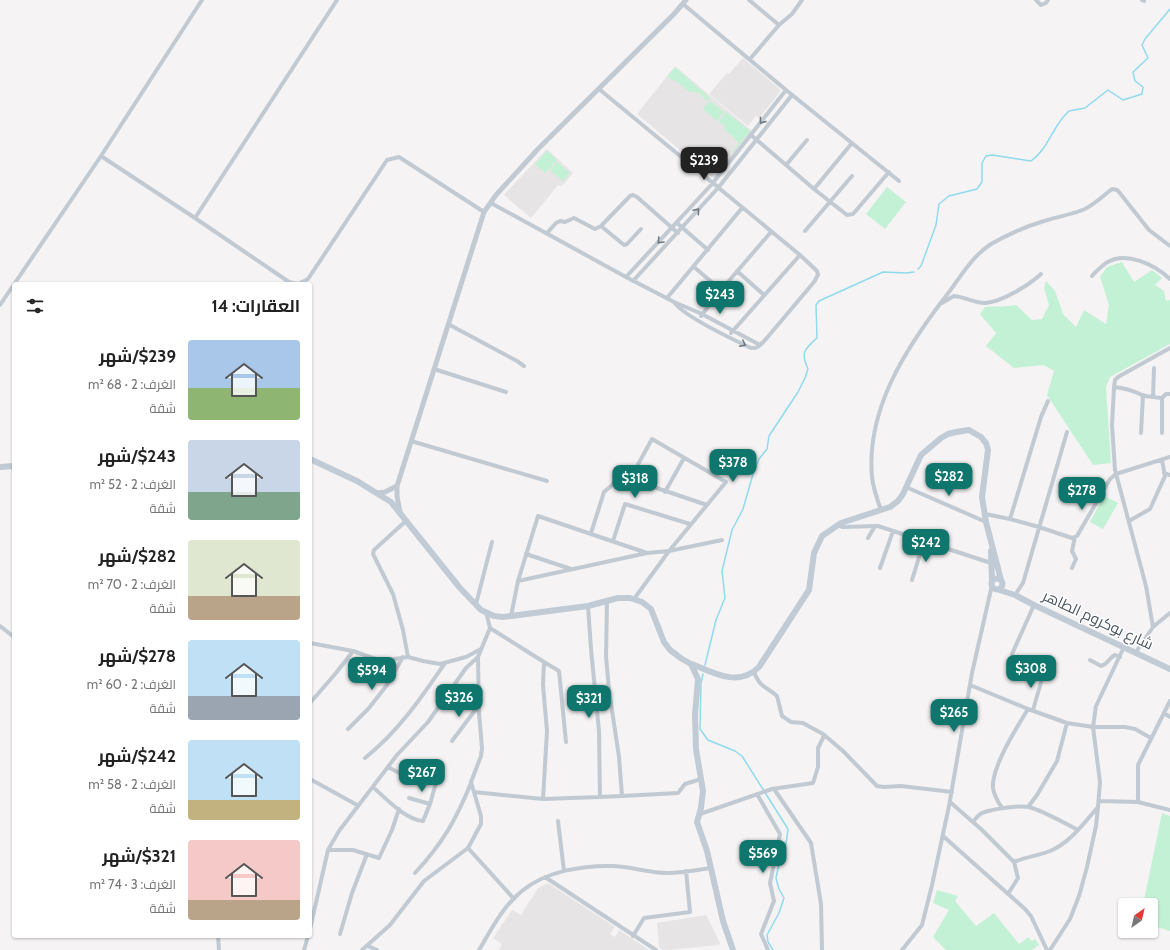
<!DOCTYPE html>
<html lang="ar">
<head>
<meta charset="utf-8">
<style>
  :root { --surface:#fff; --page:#f2f2f2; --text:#222; --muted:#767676; --accent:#0f766e }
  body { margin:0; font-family:Cabin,Cairo,sans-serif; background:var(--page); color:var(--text); direction:rtl; height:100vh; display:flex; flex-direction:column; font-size:15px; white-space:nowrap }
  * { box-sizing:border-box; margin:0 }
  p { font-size:13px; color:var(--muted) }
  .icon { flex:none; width:22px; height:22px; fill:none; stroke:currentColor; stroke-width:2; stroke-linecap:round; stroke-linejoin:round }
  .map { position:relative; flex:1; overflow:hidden; direction:ltr }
  .details { position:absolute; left:12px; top:282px; width:300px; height:656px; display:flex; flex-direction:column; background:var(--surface); border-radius:4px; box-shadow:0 1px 3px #0004; direction:rtl }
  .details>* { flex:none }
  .needle { width:26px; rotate:34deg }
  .fabs { position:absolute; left:1118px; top:898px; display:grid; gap:8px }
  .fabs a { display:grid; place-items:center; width:40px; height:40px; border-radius:4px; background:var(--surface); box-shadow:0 1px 3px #0004; font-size:20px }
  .price { position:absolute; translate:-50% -34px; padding:0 9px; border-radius:8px; background:var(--accent); color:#fff; font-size:13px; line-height:26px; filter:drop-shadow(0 1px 2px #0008) }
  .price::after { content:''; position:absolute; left:50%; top:24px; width:12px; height:9px; margin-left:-6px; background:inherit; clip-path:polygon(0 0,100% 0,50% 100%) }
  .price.active { background:#222; color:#fff }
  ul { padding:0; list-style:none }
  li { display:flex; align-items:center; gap:12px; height:100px; padding:0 12px }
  li span { display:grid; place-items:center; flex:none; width:112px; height:80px; border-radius:4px; color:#555 }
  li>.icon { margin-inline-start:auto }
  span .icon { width:48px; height:48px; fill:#fffc; stroke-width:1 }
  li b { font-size:17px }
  h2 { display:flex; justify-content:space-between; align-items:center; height:48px; padding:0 12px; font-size:17px }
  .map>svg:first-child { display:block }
  .education { fill:#e6e4e5 }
  .green { fill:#c3f1d5 }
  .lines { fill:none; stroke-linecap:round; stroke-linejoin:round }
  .stream { stroke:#90daee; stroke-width:1.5 }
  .minor { stroke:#c1cad2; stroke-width:4 }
  .tertiary { stroke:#c1cad2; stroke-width:5 }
  .secondary { stroke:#c1cbd6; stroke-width:6 }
  .oneway { stroke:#6e7983 }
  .labels { text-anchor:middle; stroke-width:3; stroke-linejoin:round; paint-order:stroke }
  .street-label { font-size:15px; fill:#4a5661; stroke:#fff }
</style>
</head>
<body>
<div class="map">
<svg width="1170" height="950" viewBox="0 0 1170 950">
  <rect width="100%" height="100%" fill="#f5f3f3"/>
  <!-- education -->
  <path class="education" d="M743 58 780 89V92L759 118 756 116 748 126 709 94 727 73 729 74Z
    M675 66 752 131 716 178 711 176 637 114Z
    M547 149 573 173 562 186 558 185 531 218 504 195Z
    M548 883 615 927 610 934 615 937 619 930 649 950H499L502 944 493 938 512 910 521 915 538 888Z
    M706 915 720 943 719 945 667 950H663L659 947 657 923Z"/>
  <!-- green -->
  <path class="green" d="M675 67 710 98 707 101 699 93 688 91 679 83 667 77Z
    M710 101 724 112 717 121 703 109Z
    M726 112 750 131 733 153 732 152 739 143C733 138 730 133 724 129L725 126 719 122Z
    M547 151 557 160 545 173 535 164Z
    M557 162 570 173 563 181 550 170Z
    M887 187 906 202 885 229 866 214Z
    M1122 262 1134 282 1152 270 1162 278 1155 285 1164 291 1166 301 1170 300V344L1110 377 1106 387 1111 463 1093 465 1047 395 1054 371 1044 365 1014 368 986 346 996 333 980 314 985 307C996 306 1006 307 1016 305L1032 320 1042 319 1049 305 1044 288 1046 281 1055 291 1063 314 1076 327 1084 310 1106 324 1109 305 1100 277 1107 267Z
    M1104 496 1118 503 1103 529 1090 522Z
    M1162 813 1170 816V931L1151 925V905H1143Z
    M937 890 958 896 955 901 976 926 994 913 1019 944 1028 937 1032 941 1035 939 1039 945 1032 950H946L933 937 949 910 933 903Z"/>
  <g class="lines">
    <!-- stream -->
    <path class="stream" d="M918 269 921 266 936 225 939 204 949 196 977 189 982 182V163L986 156 992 155 1031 161C1045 151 1049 137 1059 123 1061 119 1065 115 1069 111L1085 108 1108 90 1123 100 1142 94 1143 87 1135 81 1133 72 1148 58 1142 45 1145 39 1170 9
      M705 665 716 620 725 598 722 571 732 530 743 509 753 474 759 459 767 449 769 436 798 392 805 378 808 369C800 352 805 349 817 338L816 305 819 301 883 272 906 273 914 272
      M703 674 701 683 700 729 708 740 735 751 742 756 788 829 786 844 781 854 776 878 779 889 784 898 779 913 767 935 768 942 773 950"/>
    <!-- minor -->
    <path class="minor" d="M337 0 195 218 289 282 298 284 308 279 387 160 399 157 484 212
      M749 0 779 25
      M1036 0 1041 5 1046 3 1048 0
      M1142 0 1144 1
      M683 4 786 90 899 181
      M750 59 779 25 792 14 802 0
      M599 89 800 255 817 271 818 275 814 282 766 339C761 344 758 349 751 348 734 340 683 316 674 302
      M751 135 814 189 847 215 853 214 889 172
      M101 156 195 218
      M786 165 807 140
      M814 189 852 143
      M491 203 626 277 674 302 702 314 760 345
      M677 223 708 250
      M601 226 624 245 627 244 641 229
      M805 231 852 176
      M547 233 556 223 560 221 565 222 574 218 595 229 601 226 630 196 633 195 637 197 678 233
      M694 267 721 290
      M737 271 764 295
      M1092 276C1096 271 1101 267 1106 263 1126 250 1155 265 1170 279
      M626 277 712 184 786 90
      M633 281 718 188 792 95
      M667 298 742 208
      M942 303 954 296C965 297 975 303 985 303 1002 302 1029 285 1041 274
      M0 305 101 156 202 0
      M701 316 721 290 771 232
      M448 324 517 361 524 366
      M731 333 800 255
      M434 369 506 392
      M1114 387C1124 388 1132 390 1142 395 1148 397 1156 397 1162 398L1166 394H1170
      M1153 397 1154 368
      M1048 401 1041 417 1010 519 1039 527 1072 538 1077 536 1110 479 1116 474 1170 457
      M1141 433 1143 395
      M1162 433V398
      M411 441 547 481
      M1164 473 1170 475
      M630 479 652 439 726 482 669 551 634 599
      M906 487 986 522
      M665 492 684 458
      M881 510C877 499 873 488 872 477 866 409 906 348 946 296 960 278 971 257 991 244 1007 235 1024 227 1041 222 1055 217 1071 215 1085 209 1095 204 1103 196 1112 189L1117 190 1119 192 1149 230 1170 246
      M985 514 1010 519
      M407 520 374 550 373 554 393 594 403 630 408 657
      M1129 521 1150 509 1165 476 1162 460
      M837 525 842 527 878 526 991 563
      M591 533 604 492 618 480 630 479 707 505
      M868 538 875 526
      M613 541 625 504 690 524
      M526 554 571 569
      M880 568 893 531
      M1072 568 1076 559 1072 551 1075 537
      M912 580 924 541
      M518 581 647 553 669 551 722 540
      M1015 595 1023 583 1067 432
      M607 601 606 656 609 690 619 757 622 796 678 793 685 784 701 779
      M476 604 492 542
      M588 606 591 649 599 731 600 797 622 796
      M486 612 490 628 478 657 479 713 482 748 481 756 471 782 481 816V824L468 848 514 899
      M511 616 518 581 538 516 647 553
      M0 626 14 637
      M1153 627 1146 586 1115 470 1112 425 1114 387 1115 380 1118 377 1170 348
      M490 628 544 662 543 685 547 731 543 799
      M310 643 353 651 376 659 387 660 408 657 423 661 440 664 466 657 481 649
      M1136 652 1153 627 1170 613
      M1012 654 1034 605
      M1090 660 1101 666C1109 664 1109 657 1115 655L1120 657
      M544 662 559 671 566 742
      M754 672C760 688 766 686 777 696L782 716 791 722 803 723 823 734 843 751 877 786 884 787 901 786 952 792
      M970 685 1028 709 1067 723 1093 727H1125L1135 729 1151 738
      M310 703 336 673 353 651
      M1033 710 1044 672
      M1164 713 1170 717
      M348 729 369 708 387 685 403 657
      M452 741 479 705
      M365 758C398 732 421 698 445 663
      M310 779 357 805
      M373 787C385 798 406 820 423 821L430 804 436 783 407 777 388 767
      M774 789 811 843 821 904 822 950
      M474 792 543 799 600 797
      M757 794 780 834 770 883 774 901 761 934 768 950
      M409 798 430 804
      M1099 801 1138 802 1170 810
      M950 802 982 830 1014 862 1018 878 1008 894
      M1138 802V765L1170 701
      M1028 807 1037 795 1057 761 1067 723
      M1002 808C998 802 994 795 993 788 991 768 1017 727 1028 709
      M700 814 772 789 813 783 818 767V748L824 736
      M558 821 564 871
      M973 822C976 818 978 815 982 813 992 809 1019 805 1029 807 1046 812 1062 822 1078 830
      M943 836 1025 909 1031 916 1047 950
      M328 850H353L379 858 392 830 399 809
      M1014 862C1025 857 1038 856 1050 851 1070 843 1084 823 1098 807
      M415 873C442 844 456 820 471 783
      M545 877 656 950
      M310 929 328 850 339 831 397 755 428 722 466 668 478 657
      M340 934 352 893 367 854
      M218 936 219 950
      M633 936 644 918 690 912 686 871
      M368 946 377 950
      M304 950 308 936
      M362 950 390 925 424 881 468 848
      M479 950C491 930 503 906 522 891 546 871 583 865 614 866 632 867 650 873 668 873 682 873 697 870 711 868
      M902 950 922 925 932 885 949 806 972 673 992 585
      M1050 950 1070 919 1079 896 1087 867 1096 826 1098 807 1100 782 1093 727 1096 706 1124 647"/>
    <!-- tertiary -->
    <path class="tertiary" d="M377 493 385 492 397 486
      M400 512 397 496V486L484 212 496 195 538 149 674 14 686 0"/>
    <!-- secondary -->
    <path class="secondary" d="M310 459 357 481 391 502 460 588 481 610 494 616 503 617 588 606 618 598H630L642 602 651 609 664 642 670 650 682 659 691 664 698 679 695 715 696 749 703 791 701 808 697 822 707 851 723 921 733 950
      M0 467 14 466
      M991 551 992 581
      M991.5 584a5.5 5.5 0 1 1 11 0a5.5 5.5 0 1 1-11 0Z
      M996 589 1015 595 1034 605 1170 669
      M692 664C715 674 739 687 759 667L809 590 814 553 822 536 841 523 890 507 898 501 903 494 921 455 941 438 948 434 956 432 969 430 981 437 986 443 988 450 982 497 986 522 1001 580"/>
  </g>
  <!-- one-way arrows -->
  <defs><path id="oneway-chevron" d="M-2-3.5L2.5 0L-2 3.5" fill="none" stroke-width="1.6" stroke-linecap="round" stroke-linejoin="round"/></defs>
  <g class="oneway">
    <use href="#oneway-chevron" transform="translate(762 121) rotate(128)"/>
    <use href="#oneway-chevron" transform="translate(697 211) rotate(-49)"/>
    <use href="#oneway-chevron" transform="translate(660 241) rotate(133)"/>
    <use href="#oneway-chevron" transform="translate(743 344) rotate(27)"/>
  </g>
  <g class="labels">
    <!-- street labels -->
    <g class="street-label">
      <text transform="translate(1098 620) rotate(25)" y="5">شارع بوكروم الطاهر</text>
    </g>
  </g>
</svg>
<div class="fabs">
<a><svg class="needle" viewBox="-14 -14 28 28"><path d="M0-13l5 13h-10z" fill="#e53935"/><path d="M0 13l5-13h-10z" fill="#767676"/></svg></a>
</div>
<b class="price active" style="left:704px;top:181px">$239</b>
<b class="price" style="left:720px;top:315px">$243</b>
<b class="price" style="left:733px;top:483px">$378</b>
<b class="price" style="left:949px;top:497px">$282</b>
<b class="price" style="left:635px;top:499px">$318</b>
<b class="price" style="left:1082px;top:511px">$278</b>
<b class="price" style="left:926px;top:563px">$242</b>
<b class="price" style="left:1031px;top:689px">$308</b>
<b class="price" style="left:372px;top:691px">$594</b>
<b class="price" style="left:459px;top:718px">$326</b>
<b class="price" style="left:589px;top:719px">$321</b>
<b class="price" style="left:954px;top:733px">$265</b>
<b class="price" style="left:422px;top:793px">$267</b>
<b class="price" style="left:763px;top:874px">$569</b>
<section class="details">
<h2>العقارات: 14<svg class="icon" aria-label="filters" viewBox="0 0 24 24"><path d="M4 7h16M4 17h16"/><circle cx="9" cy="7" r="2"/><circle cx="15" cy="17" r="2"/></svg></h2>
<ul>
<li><span style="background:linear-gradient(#a9c7e8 60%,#8fb573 0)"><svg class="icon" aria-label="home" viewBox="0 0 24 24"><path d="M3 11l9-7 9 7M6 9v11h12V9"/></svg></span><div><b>$239/شهر</b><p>الغرف: 2 · 68 m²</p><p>شقة</p></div></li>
<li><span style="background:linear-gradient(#c9d6e8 65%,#7fa58c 0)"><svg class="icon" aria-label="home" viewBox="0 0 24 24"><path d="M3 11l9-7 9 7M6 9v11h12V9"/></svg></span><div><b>$243/شهر</b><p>الغرف: 2 · 52 m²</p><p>شقة</p></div></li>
<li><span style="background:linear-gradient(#dfe7d0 70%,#b9a48a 0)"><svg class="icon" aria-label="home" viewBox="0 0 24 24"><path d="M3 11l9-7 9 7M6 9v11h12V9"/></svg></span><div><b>$282/شهر</b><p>الغرف: 2 · 70 m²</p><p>شقة</p></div></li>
<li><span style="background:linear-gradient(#bfe0f5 70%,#9aa5b1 0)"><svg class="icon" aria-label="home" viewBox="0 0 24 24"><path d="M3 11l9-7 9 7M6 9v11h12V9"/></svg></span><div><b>$278/شهر</b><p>الغرف: 2 · 60 m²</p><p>شقة</p></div></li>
<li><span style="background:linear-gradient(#bfe0f5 75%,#c2b280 0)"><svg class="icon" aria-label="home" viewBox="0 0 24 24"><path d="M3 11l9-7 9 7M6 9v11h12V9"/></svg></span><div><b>$242/شهر</b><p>الغرف: 2 · 58 m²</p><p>شقة</p></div></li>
<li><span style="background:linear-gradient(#f6c9c9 75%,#b9a48a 0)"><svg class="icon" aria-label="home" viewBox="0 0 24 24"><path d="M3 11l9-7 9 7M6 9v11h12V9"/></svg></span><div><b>$321/شهر</b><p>الغرف: 3 · 74 m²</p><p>شقة</p></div></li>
</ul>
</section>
</div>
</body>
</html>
